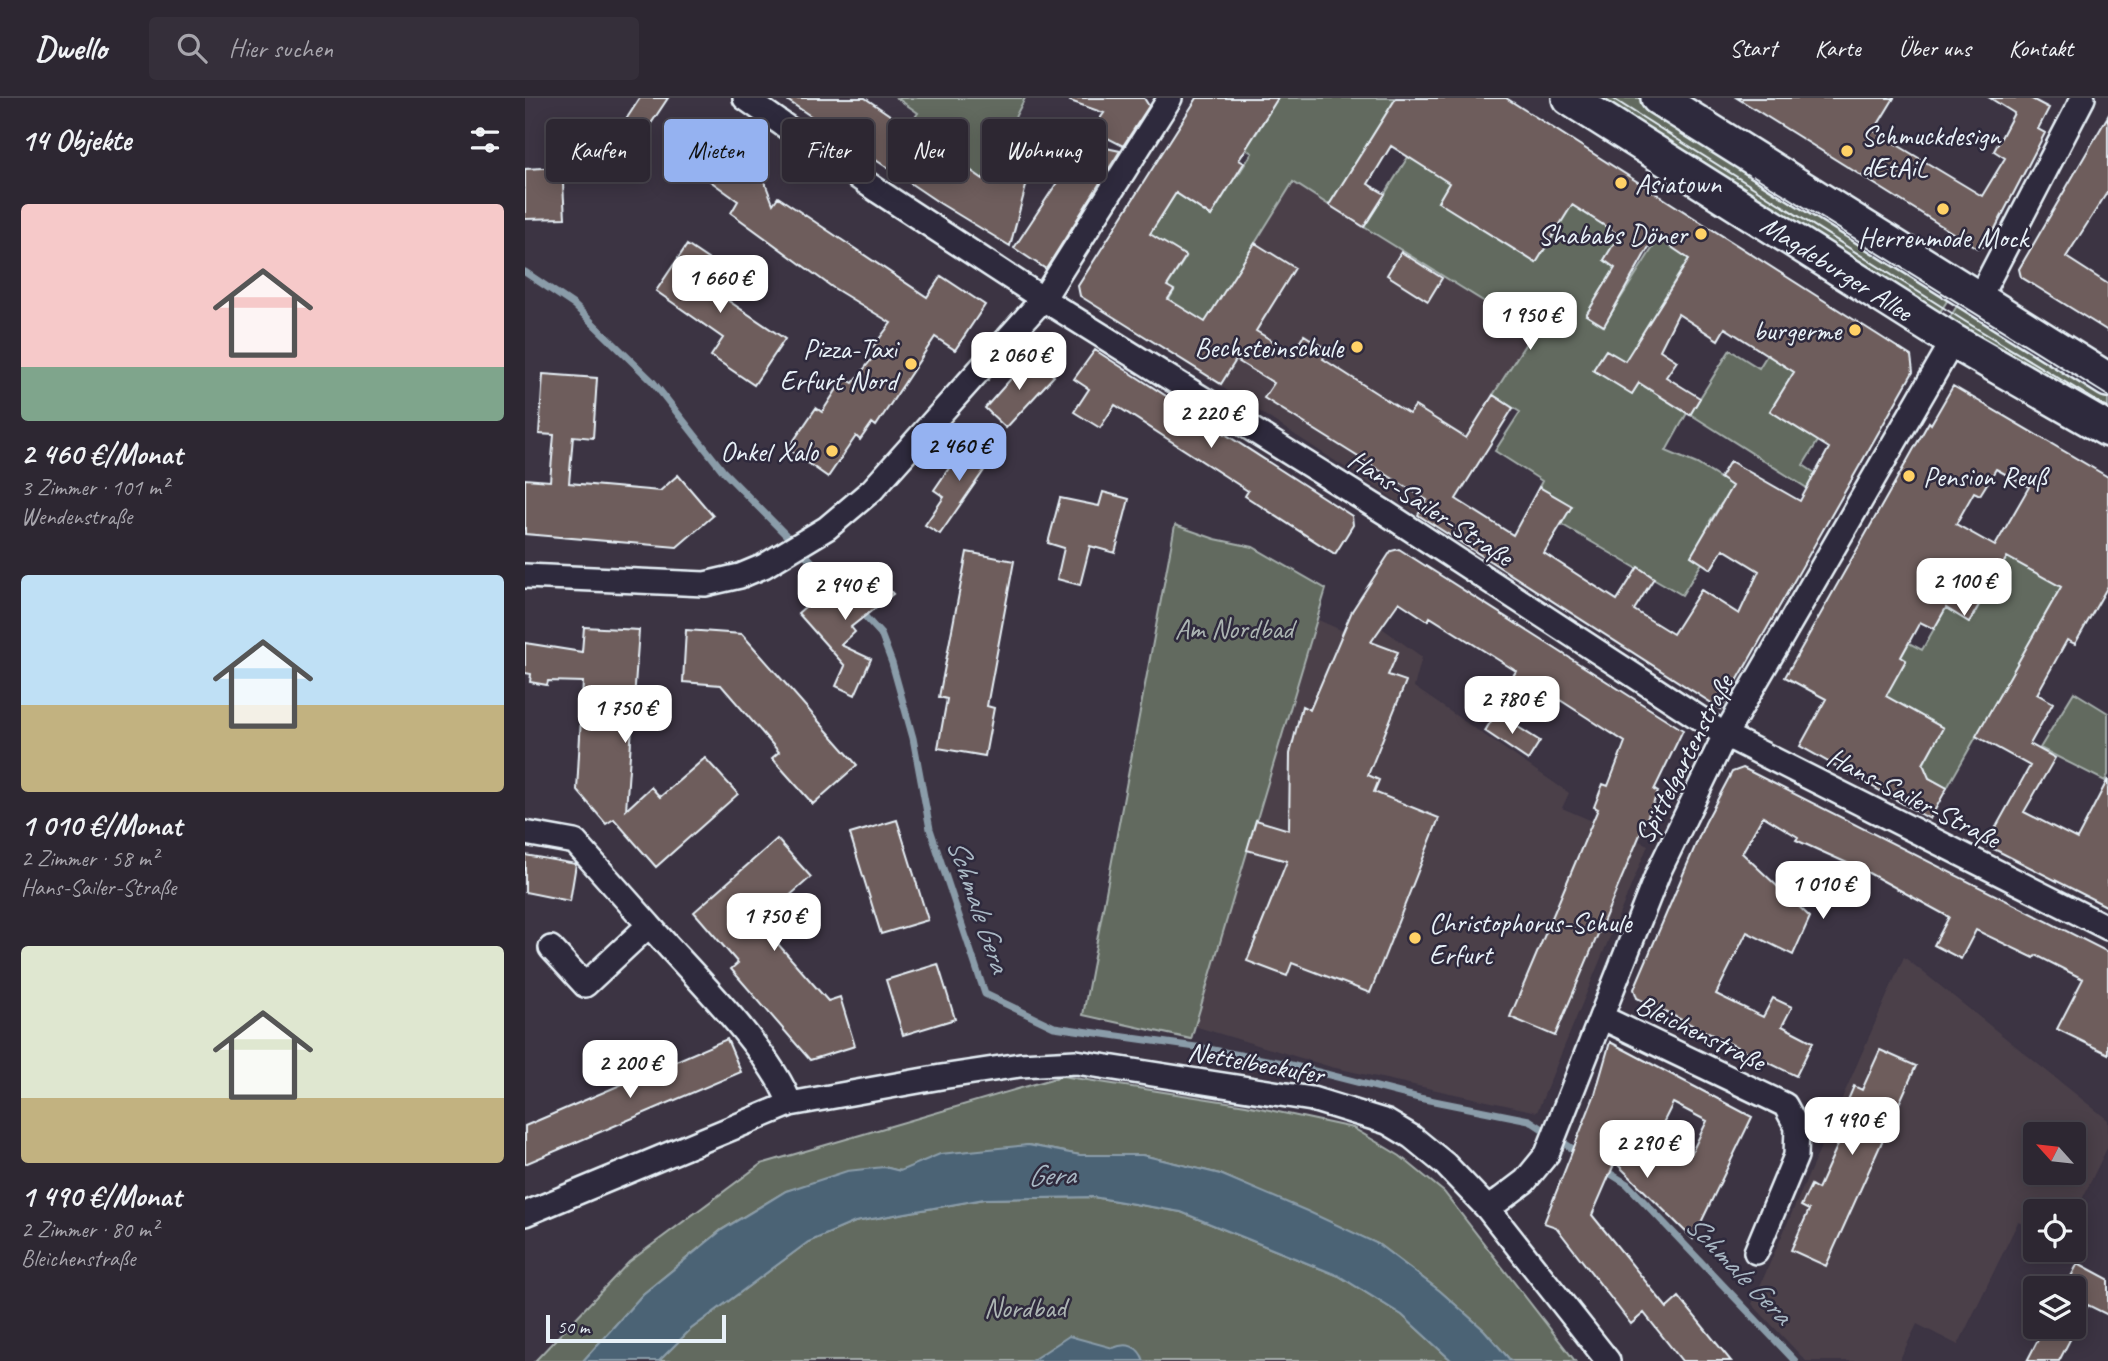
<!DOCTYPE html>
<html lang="de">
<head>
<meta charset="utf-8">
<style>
  :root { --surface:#2d2732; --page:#352f3a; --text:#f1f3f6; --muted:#a7a5ac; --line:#48444d; --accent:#95b2f1 }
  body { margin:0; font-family:Caveat,sans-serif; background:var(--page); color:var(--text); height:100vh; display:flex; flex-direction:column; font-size:26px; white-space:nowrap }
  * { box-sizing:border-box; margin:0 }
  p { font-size:23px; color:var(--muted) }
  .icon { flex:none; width:38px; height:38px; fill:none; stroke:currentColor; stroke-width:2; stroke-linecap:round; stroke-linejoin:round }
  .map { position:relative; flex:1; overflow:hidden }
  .drawer { display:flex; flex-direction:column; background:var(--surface); width:525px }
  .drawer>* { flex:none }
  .hud { position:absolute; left:21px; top:21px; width:665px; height:63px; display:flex; gap:14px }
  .needle { width:46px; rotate:297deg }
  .controls { position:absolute; left:1498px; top:1024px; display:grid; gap:14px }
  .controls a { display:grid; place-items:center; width:63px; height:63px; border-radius:7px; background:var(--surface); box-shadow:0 4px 18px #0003,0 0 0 2px var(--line); font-size:35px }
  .scale { position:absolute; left:21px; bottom:18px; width:180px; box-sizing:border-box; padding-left:7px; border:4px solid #e8f1f8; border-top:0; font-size:19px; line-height:24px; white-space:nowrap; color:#e8f1f8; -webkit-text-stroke:5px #2f2a3d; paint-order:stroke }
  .price { position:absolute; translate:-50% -60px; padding:0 16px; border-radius:14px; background:#fff; color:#222; font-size:23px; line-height:46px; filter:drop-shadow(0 2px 4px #0008) }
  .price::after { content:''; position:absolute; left:50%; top:42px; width:21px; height:16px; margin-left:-10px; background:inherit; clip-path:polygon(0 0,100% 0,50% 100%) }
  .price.on { background:var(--accent); color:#111 }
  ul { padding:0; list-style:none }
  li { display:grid; align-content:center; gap:14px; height:371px; padding:0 21px }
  li span { display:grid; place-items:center; height:217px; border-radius:7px; color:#555 }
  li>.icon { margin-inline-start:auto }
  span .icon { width:126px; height:126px; fill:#fffc; stroke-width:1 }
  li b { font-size:30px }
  h2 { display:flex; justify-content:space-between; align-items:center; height:84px; padding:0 21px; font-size:30px }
  .tag { padding:0 24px; border-radius:7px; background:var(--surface); box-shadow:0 4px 18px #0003,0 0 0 2px var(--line); font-size:24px; line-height:63px }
  .tag.on { background:var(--accent); color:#111 }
  header { display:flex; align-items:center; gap:42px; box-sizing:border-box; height:98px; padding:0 35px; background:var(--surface); border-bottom:2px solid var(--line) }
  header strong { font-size:33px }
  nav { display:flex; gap:38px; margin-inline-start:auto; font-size:24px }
  .search { width:490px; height:63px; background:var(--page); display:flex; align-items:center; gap:18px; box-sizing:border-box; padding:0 24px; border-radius:7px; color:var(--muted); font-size:26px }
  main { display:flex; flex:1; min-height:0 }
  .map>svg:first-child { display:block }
  .built { fill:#4b404a; fill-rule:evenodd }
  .green { fill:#626b5f; stroke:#a5aeac; stroke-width:2; fill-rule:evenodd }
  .water { fill:#4b6375; stroke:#8a9ca9; stroke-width:2 }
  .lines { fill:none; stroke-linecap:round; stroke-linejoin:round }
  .stream { stroke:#8a9ca9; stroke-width:7 }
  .building { fill:#6e5d5b; stroke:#e8f1f8; stroke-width:2; fill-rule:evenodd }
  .minor-casing { stroke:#e8f1f8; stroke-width:28 }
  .secondary-casing { stroke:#e8f1f8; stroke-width:38 }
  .minor { stroke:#2f2a3d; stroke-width:23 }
  .secondary { stroke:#2f2a3d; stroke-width:33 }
  .tram { stroke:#e8f1f8; stroke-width:2 }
  .poi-dot { fill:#ffd166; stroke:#2f2a3d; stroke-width:2.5 }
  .labels { text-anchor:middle; stroke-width:5; stroke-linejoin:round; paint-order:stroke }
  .poi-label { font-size:28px; fill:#e8f1f8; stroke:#2f2a3d; text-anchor:end }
  .street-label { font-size:28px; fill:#e8f1f8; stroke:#2f2a3d }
  .park-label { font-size:28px; fill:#acb5b3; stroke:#2f2a3d }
  .water-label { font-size:30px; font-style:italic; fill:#a9b8c4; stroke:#2f2a3d }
</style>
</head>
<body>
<header>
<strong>Dwello</strong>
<div class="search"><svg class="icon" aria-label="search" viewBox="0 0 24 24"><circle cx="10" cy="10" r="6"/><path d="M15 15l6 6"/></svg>Hier suchen</div>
<nav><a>Start</a><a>Karte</a><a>Über uns</a><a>Kontakt</a></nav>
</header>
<main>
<section class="drawer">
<h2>14 Objekte<svg class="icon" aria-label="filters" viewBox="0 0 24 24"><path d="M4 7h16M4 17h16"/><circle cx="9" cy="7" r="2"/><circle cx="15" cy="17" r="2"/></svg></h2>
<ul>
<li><span style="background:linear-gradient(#f6c9c9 75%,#7fa58c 0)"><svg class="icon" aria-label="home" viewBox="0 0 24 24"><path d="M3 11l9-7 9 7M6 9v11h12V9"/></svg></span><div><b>2 460 €/Monat</b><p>3 Zimmer · 101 m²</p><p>Wendenstraße</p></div></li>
<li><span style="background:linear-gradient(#bfe0f5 60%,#c2b280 0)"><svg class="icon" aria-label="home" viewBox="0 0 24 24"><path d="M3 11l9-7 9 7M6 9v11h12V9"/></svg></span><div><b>1 010 €/Monat</b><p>2 Zimmer · 58 m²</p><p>Hans-Sailer-Straße</p></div></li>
<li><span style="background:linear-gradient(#dfe7d0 70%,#c2b280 0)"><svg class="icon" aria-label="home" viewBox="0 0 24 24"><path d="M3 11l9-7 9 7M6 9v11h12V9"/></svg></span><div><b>1 490 €/Monat</b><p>2 Zimmer · 80 m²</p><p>Bleichenstraße</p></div></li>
</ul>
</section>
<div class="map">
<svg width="1583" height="1263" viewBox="0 0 1583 1263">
  <rect width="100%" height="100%" fill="#3c3443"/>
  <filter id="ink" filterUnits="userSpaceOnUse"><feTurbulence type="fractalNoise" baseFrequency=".0143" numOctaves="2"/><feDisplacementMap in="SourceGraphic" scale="14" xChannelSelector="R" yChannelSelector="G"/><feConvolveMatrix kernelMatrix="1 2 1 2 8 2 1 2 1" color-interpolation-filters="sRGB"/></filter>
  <g filter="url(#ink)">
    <!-- built -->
    <path class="built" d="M768 84 1008 235 893 417 657 263Z
      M829 510 897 559 889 589 1044 695 1037 710 1123 747 1012 1014 806 969 669 928 791 521 818 533Z
      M1379 859 1583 1022V1048L1549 1118V1113H1510V1131L1493 1124 1433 1247 1392 1226 1374 1263H1281L1227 1206ZM1510 1036H1549V1074H1510Z"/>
    <!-- green -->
    <path class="green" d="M372 0H500L458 81 383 29 393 15Z
      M740 0H871L804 107 768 84 676 232 641 206 649 193 640 187H643L661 159 618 147 651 95 686 118 705 72 713 77 727 55 690 32 703 19 731 36 749 6Z
      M1066 0H1121L1426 197 1409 223Z
      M883 59 928 80 913 104 1047 107 1107 145 1091 143 1079 162 1090 170 1061 217 1078 228 1134 140 1164 160 1115 239 1120 275 1081 252 1068 272 1107 296 1114 285 1162 315 1141 353 1172 366 1245 411 1254 441 1196 406 1185 423 1197 431 1200 448 1186 471 1180 467 1189 452 1175 444 1166 458 1177 465 1157 497 1036 426 1046 408 1014 389 1017 383 970 353 995 314 968 297 1008 234 839 129Z
      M1435 203 1583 292V328L1419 229Z
      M1205 252 1234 270 1242 257 1270 274 1245 313 1293 343 1278 367 1290 375 1282 390 1165 316Z
      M650 427 690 441 728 449 801 491 666 941 558 917Z
      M1518 452 1548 468 1422 690 1394 674 1418 630 1407 624 1382 668 1329 638 1334 629 1312 617 1325 595 1346 607 1354 594 1338 585 1347 569 1370 581 1381 563 1376 559 1384 545 1397 552 1421 510 1445 523 1482 459 1507 473ZM1374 605 1401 621 1390 640 1363 625Z
      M1549 594 1583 615V677L1580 683 1515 650Z
      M537 978 721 1007 828 1030 875 1058 919 1094 1050 1263H986L959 1232 915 1193 853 1146 695 1076 617 1057H555L503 1047 389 1068 375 1073 359 1069 261 1093 196 1132 118 1196 58 1263H10L104 1164 236 1066Z
      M568 1099 656 1114 814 1178 877 1217 927 1263H134L166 1231 283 1144 330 1124 459 1101Z"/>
    <!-- water -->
    <path class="water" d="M503 1047 555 1057H617L695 1076 782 1113 853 1146 915 1193 959 1232 986 1263H927L877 1217 814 1178 656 1114 568 1099 459 1101 330 1124 283 1144 166 1231 134 1263H58L118 1196 197 1132 261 1093 322 1073 359 1069 375 1073 415 1056Z
      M544 1238 588 1250C602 1244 614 1248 619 1263H506Z"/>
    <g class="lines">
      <!-- stream -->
      <path class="stream" d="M0 174 49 207 128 284 198 373 314 491
        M334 512 356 536 367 565 388 640 405 731 460 896 529 929 678 950 758 965 894 1000 1004 1022 1054 1055
        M1078 1071 1102 1086 1270 1263"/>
    </g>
    <!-- building -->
    <path class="building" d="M115 0H143L119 36 100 23Z
      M259 0H340L458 81 485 30 515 36 485 148 416 106Z
      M546 0H619L624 8 598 48 567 32 579 15 545 3Z
      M672 0H753L714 62 719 65 686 118 651 95 625 136 661 158 642 188 649 192 643 201 680 224 730 145 770 170 731 233 768 255 779 237 803 252 798 261 884 316 890 308 941 340 968 297 988 310 931 401 988 437 1014 389 1047 408 1019 455 1092 502 1113 469 1129 480 1109 512 1148 536 1176 492 1214 516 1234 473 1198 451 1186 471 1166 458 1207 388 1195 380 1205 363 1275 403 1304 350 1245 313 1269 274 1200 230 1193 242 1153 216 1135 252 1152 263 1141 279 1175 300 1165 317 1114 285 1107 296 1068 272 1081 252 1100 263 1164 161 1130 138 1079 228 1061 217 1090 170 1079 162 1094 137 1047 107 1011 165 913 104 924 85 866 48 843 86 860 96 839 129 804 107 871 0H981L1386 258 1388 274 1196 611 893 417 902 402 739 300 749 285 711 262 696 286 555 198 553 188Z
      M1212 0H1369L1349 33 1457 98 1480 60 1469 53 1489 15 1465 0H1505L1524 10 1513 31 1520 35 1461 148 1452 150Z
      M1583 18V93L1541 159 1583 186V233L1496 179 1494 171Z
      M202 23V30L233 51 229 56 248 106 253 99 402 199 416 178 460 207 430 252 410 239 351 328 347 325 335 342 331 338 303 379 263 351 291 310 297 314 319 280 328 285 353 253 348 249 366 225 307 189 206 115 213 103 156 62 182 27Z
      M558 45 595 53 521 171 489 150Z
      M37 69 40 120 0 121V71Z
      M162 147 205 176 192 195 260 241 229 287 186 258 198 240 131 193Z
      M876 154 917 180 903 203 862 177Z
      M570 252 827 418 828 427 810 456 720 398 723 393 590 307 575 330 549 314 564 291 549 281Z
      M506 258 529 278 481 330 460 310Z
      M18 276 72 280 68 340 48 338 44 385 135 393 153 377 188 418 152 449 0 436V381L25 383 29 337 14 336Z
      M1428 288 1583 379V488L1550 546 1542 542 1512 596 1528 605 1505 646 1530 660 1499 714 1552 741 1583 681V809L1461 747 1505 668 1451 638 1536 489 1482 459 1444 524 1421 510 1409 531 1395 524 1376 559 1381 562 1361 598 1418 630 1398 666 1404 680 1422 690 1405 721 1275 648 1301 601 1260 579 1404 324 1406 326ZM1471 371 1504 389 1470 448 1431 426 1449 394 1455 397Z
      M444 341 469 358 415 436 400 427 419 399 409 392Z
      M578 394 604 401 590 455 565 448 555 487 532 481 539 450 523 445 535 400 574 408Z
      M874 451 1158 632 1129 692 1133 694 1030 938 985 919 1073 711 1069 709 1078 686 1083 688 1100 644 1035 602 1031 608 987 580 991 573 905 519 903 523 874 504 846 544 873 554 863 577 881 583 843 677 854 682 849 694 914 720 845 895 767 865 762 878 722 863 762 763 722 752 731 722 764 732 765 656 777 608 785 612 827 513 866 453Z
      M442 454 489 463 462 608 469 610 460 658 413 650 422 601 414 599Z
      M352 479 368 496 326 529 330 534 316 547 346 561 330 597 311 588 320 568 273 515 311 482Z
      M59 529 114 532 101 712 126 689 135 699 180 660 213 696 131 769 89 721 81 726 52 692 58 584 23 583 22 587 5 584 6 576 0 575V545L57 554Z
      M161 532 217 536 332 667 288 706 247 660 254 654 196 587 158 584Z
      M971 615 1015 643 1003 662 960 633Z
      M1218 670 1583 854V956L1532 931 1558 881 1511 857 1509 860 1451 832 1436 861 1409 847 1424 819 1340 773 1271 742 1273 739 1238 718 1217 755 1285 819 1268 857 1222 834 1191 896 1238 919 1248 900 1267 909 1257 928 1288 944 1271 978 1112 900 1109 891 1180 725 1207 674Z
      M372 722 403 822 356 836 325 736Z
      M252 741 286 779 238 821 248 833 245 837 303 903 315 899 330 948 285 962 206 871 213 865 169 814Z
      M0 757 51 766 45 803 0 794Z
      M413 866 430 921 378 937 361 882Z
      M202 941 216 974 0 1066V1028Z
      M1085 944 1227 1019 1168 1141 1090 1064 1067 1117 1142 1210 1154 1199 1206 1263H1157L1119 1215 1106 1226 1031 1129 1019 1125 1070 996ZM1148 1005 1182 1023 1166 1056 1130 1041Z
      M1355 952 1391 968 1301 1168 1266 1152 1284 1112 1276 1108 1286 1087 1293 1091 1328 1013 1320 1009 1329 988 1337 992Z
      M1553 1165 1583 1181V1217L1563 1207 1534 1263H1502L1520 1228H1549V1190H1540Z"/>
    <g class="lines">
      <defs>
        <path id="minor" d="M220 0 353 93 518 201 861 415 1200 637 1583 830
          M1454 200 1558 0
          M0 478 180 486 215 478 239 468 302 430 347 392 518 201 645 0
          M0 735 50 744 124 827
          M26 850 60 887 124 827C164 873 246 952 265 1006
          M1076 919 1260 1007 1272 1029 1271 1058 1231 1154
          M963 1111 1000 1083 1022 1056 1133 775 1200 637 1428 243
          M0 1116 265 1006 416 979 495 967 551 964 787 1001 862 1024 887 1039 920 1066 963 1111 1083 1263"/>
        <g id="secondary">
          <path id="s1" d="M1044 0 1428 243 1583 332"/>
          <path d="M1133 0 1583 282"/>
        </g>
      </defs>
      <!-- minor casing -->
      <use href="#minor" class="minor-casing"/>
      <!-- secondary casing -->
      <use href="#secondary" class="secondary-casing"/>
      <!-- minor -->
      <use href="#minor" class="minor"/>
      <!-- secondary -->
      <use href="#secondary" class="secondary"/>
      <!-- tram -->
      <path class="tram" d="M1087 0 1441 224 1583 310
        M1229 78 1583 298"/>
    </g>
  </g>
  <!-- markers -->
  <g class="poi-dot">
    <circle cx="1322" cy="53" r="7"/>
    <circle cx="1096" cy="85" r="7"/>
    <circle cx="1418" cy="111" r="7"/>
    <circle cx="1176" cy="136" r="7"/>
    <circle cx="1330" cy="232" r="7"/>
    <circle cx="832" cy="249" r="7"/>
    <circle cx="386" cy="266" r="7"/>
    <circle cx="307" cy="353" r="7"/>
    <circle cx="1384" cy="378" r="7"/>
    <circle cx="890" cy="840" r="7"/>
  </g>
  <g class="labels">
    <!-- poi labels -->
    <g class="poi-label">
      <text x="1336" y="47" text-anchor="start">Schmuckdesign<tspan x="1336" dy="32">dEtAiL</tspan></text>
      <text x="1110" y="95" text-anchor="start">Asiatown</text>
      <text x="1162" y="146">Shababs Döner</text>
      <text x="1418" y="149" text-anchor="middle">Herrenmode Mock</text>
      <text x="1316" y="242">burgerme</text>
      <text x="818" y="259">Bechsteinschule</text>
      <text x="372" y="260">Pizza-Taxi<tspan x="372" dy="32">Erfurt Nord</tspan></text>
      <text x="293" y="363">Onkel Xalo</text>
      <text x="1398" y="388" text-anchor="start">Pension Reuß</text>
      <text x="904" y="834" text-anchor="start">Christophorus-Schule<tspan x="904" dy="32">Erfurt</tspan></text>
    </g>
    <!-- street labels -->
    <g class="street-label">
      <text dy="10" stroke="none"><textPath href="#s1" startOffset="317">Magdeburger Allee</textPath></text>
      <text transform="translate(906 409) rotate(33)" y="10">Hans-Sailer-Straße</text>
      <text transform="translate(1158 661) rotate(-63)" y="10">Spittelgartenstraße</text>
      <text transform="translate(1389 699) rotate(27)" y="10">Hans-Sailer-Straße</text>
      <text transform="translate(1176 934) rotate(26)" y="10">Bleichenstraße</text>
      <text transform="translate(731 964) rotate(10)" y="10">Nettelbeckufer</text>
    </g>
    <!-- park labels -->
    <g class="park-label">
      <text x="709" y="540">Am Nordbad</text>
      <text x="500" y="1219">Nordbad</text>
    </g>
    <!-- water labels -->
    <g class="water-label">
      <text transform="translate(454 807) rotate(71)" y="10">Schmale Gera</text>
      <text transform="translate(526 1077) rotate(-2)" y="10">Gera</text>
      <text transform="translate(1214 1171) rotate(46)" y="10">Schmale Gera</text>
    </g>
  </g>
</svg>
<div class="controls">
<a><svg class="needle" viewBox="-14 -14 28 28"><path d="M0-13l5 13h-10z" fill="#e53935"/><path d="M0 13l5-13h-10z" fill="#a7a5ac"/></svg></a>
<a><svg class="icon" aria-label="locate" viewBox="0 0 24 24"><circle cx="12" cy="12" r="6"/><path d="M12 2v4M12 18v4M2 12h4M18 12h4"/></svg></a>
<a><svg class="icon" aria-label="layers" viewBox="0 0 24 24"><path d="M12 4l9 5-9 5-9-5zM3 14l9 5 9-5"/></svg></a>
</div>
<div class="scale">50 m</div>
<b class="price" style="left:195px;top:217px">1 660 €</b>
<b class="price" style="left:1005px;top:254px">1 950 €</b>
<b class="price" style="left:494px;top:294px">2 060 €</b>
<b class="price" style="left:686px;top:352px">2 220 €</b>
<b class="price on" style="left:434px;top:385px">2 460 €</b>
<b class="price" style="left:1439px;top:520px">2 100 €</b>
<b class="price" style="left:320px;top:524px">2 940 €</b>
<b class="price" style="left:987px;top:638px">2 780 €</b>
<b class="price" style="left:100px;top:647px">1 750 €</b>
<b class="price" style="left:1298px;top:823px">1 010 €</b>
<b class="price" style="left:249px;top:855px">1 750 €</b>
<b class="price" style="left:105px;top:1002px">2 200 €</b>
<b class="price" style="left:1327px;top:1059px">1 490 €</b>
<b class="price" style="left:1122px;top:1082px">2 290 €</b>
<div class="hud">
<a class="tag">Kaufen</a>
<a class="tag on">Mieten</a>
<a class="tag">Filter</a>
<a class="tag">Neu</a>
<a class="tag">Wohnung</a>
</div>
</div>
</main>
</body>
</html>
